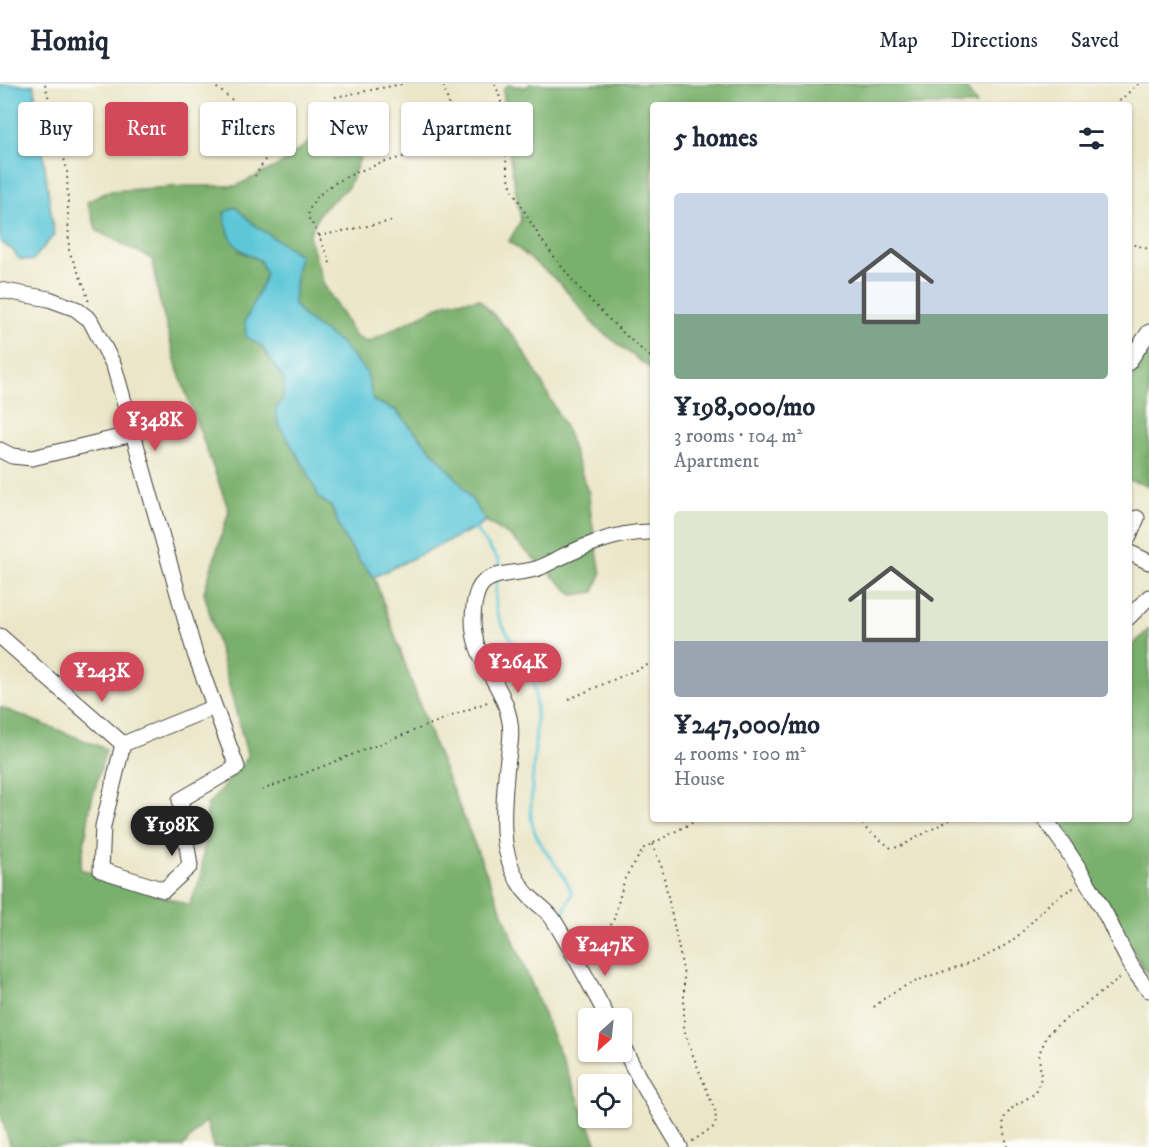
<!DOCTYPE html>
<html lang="en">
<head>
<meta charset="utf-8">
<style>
  :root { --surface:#fff; --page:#f2f2f3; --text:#1f2937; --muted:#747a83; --line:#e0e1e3; --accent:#d1495b }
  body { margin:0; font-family:"IM FELL DW Pica",serif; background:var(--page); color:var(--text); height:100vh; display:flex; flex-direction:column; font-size:22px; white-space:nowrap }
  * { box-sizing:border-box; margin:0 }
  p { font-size:20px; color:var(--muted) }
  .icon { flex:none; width:33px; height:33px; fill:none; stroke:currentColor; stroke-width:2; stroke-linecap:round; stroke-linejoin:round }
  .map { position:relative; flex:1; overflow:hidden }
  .details { position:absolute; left:650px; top:18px; width:482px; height:720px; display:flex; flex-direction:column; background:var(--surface); border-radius:6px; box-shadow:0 2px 4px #0004 }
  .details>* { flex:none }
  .top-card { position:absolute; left:18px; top:18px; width:542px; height:54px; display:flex; gap:12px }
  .needle { width:39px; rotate:207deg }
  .controls { position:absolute; left:578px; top:924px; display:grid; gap:12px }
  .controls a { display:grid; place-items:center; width:54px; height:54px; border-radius:6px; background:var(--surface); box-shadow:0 2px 4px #0004; font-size:30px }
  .price { position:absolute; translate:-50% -51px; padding:0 14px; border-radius:21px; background:var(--accent); color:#fff; font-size:20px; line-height:39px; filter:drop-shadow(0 2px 3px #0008) }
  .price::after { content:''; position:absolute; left:50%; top:36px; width:18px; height:14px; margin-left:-9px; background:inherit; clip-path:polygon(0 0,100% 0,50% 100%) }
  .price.active { background:#222; color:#fff }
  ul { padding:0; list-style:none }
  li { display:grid; align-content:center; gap:12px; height:318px; padding:0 24px }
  li span { display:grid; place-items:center; height:186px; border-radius:6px; color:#555 }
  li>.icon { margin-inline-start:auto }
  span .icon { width:108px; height:108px; fill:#fffc; stroke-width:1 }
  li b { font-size:26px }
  h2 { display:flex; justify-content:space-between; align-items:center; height:72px; padding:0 24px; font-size:26px }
  .pill { padding:0 21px; border-radius:6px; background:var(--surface); box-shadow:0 2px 4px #0004; font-size:21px; line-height:54px }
  .pill.active { background:var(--accent); color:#fff }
  header { display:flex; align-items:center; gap:36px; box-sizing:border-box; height:84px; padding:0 30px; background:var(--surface); border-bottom:2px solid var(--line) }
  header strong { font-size:28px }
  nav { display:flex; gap:33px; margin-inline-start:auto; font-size:21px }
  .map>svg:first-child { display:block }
  .forest { fill:#79b06c; stroke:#4a6644; stroke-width:1.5 }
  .water { fill:#5dc7d8; stroke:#3c727a; stroke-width:1.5 }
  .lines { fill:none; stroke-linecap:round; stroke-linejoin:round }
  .stream { stroke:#5dc7d8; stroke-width:3 }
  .minor-casing { stroke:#3b3a36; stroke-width:17 }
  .path { stroke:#3b3a36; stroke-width:2; stroke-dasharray:1.5 4.5; stroke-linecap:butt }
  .minor { stroke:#fff; stroke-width:15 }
</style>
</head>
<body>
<header>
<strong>Homiq</strong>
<nav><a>Map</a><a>Directions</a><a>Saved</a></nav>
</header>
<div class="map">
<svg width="1149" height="1063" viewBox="0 0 1149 1063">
  <rect width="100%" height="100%" fill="#fdfcf7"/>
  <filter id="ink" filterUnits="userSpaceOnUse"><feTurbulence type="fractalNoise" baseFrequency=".0167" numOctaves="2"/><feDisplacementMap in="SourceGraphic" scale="12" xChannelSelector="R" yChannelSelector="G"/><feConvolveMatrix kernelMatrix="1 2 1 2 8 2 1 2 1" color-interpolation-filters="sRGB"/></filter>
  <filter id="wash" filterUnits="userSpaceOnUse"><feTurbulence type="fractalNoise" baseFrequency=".008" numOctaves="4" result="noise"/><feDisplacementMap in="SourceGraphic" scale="24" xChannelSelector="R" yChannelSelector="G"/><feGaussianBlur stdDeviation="1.35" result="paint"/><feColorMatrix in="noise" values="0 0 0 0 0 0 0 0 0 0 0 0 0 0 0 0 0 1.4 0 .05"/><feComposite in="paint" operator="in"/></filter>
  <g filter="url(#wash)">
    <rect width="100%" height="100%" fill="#ebe6c8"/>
    <!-- forest -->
    <path class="forest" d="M530 0H964L977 21H652V286L597 244 560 199 509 157 521 136 510 75 503 5 508 1 526 3Z
      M346 46 371 49 348 103 320 128 309 152 324 201 356 253 368 258 448 218 479 215 516 255 535 286 565 343 589 410 591 432 601 490 594 508 573 511 511 453 486 437 459 398 396 326 373 317 366 289 342 260 305 234 294 220 296 188 300 171 257 143 235 123 239 167 260 176 266 191 245 238 284 296 283 314 275 327 279 341 306 385 320 415 331 422 344 453 360 477 374 493 435 663 598 1063H213L206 1036 183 1063H11L0 1030V623L106 665 91 719 80 785 189 821 201 794 207 722 248 673 204 508 229 427 178 287 159 214 152 175 97 147 87 118 109 107 188 102H236L281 80 318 51Z
      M1149 264V402L1128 396V285L1140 276Z
      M1149 545V893L1052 735H1128V566Z"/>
    <!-- water -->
    <path class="water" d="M0 0 34 1 54 151 32 177 19 175 13 166 0 158Z
      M235 123 257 143 300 171 296 188 294 220 305 234 342 260 367 289 373 317 395 326 460 398 486 437 475 444 374 493 360 477 344 453 331 422 320 415 306 385 279 341 275 327 283 314 284 296 262 262 246 253 245 238 266 191 260 176C233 164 229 158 224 129Z"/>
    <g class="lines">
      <!-- stream -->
      <path class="stream" d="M474 443 499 477 498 488
        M497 497C496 508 494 518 497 529 506 555 529 574 534 602 539 632 534 672 532 702 532 714 529 727 532 738 538 766 563 783 572 809L560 836"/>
    </g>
  </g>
  <g filter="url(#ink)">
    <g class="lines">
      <defs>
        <path id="minor" d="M0 206 49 215 76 225 90 236 114 282 195 570 237 683 180 716 190 782 164 806 101 786 103 742 123 660
          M1128 279 1149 248
          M0 366 12 372 32 374 133 350
          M1128 454 1137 434
          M1128 468 1149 478
          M1128 534 1149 513
          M0 552 123 660 214 623
          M1045 735C1068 766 1089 799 1107 833 1119 857 1130 886 1149 906
          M608 934C590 901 573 867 553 835 547 826 537 820 530 813 516 799 510 783 506 765 502 744 504 713 506 692 507 672 514 653 509 633 500 592 467 573 474 522 475 514 477 504 484 498 499 486 524 491 541 483 575 466 613 447 652 448
          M621 959 640 996 680 1063"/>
      </defs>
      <!-- minor casing -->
      <use href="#minor" class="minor-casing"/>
      <!-- path -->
      <path class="path" d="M45 0 67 86 69 167 85 204 89 219
        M212 0 254 33 270 60V68L255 92
        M495 0C509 30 501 66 510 98 512 106 516 112 520 119 548 175 604 235 652 274
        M335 13 402 0
        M1115 21 1138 0
        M319 152 392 137
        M1128 159 1149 165
        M330 179 318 149 308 133C311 89 419 69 454 61L458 53 443 0
        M569 615 652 579
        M262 706 490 617
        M859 735 865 744 891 764 899 763 951 735
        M652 760 662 784 679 865 684 892V944L688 959 716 1029 715 1042 691 1058
        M582 862 603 850 613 838 625 794 644 764 699 735
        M874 923C910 889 964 888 1004 862 1022 851 1033 835 1048 821 1056 813 1066 808 1075 803
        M1007 1063 1003 1035 1014 1022 1036 1009 1041 994 1039 970 1047 952 1055 943 1123 892"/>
      <!-- minor -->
      <use href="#minor" class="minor"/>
    </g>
  </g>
</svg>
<div class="controls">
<a><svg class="needle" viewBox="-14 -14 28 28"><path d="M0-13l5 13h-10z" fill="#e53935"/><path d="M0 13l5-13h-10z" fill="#747a83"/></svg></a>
<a><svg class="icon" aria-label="locate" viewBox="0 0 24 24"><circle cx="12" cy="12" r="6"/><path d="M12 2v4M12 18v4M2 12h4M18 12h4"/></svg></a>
</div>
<b class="price" style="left:155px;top:368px">¥348K</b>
<b class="price" style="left:518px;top:610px">¥264K</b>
<b class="price" style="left:102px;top:619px">¥243K</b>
<b class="price active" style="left:172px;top:773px">¥198K</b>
<b class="price" style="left:605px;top:893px">¥247K</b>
<div class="top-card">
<a class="pill">Buy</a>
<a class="pill active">Rent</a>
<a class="pill">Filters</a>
<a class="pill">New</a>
<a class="pill">Apartment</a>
</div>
<section class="details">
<h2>5 homes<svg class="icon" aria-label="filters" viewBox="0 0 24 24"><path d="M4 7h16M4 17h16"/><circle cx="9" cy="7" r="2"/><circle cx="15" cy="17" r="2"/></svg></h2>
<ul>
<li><span style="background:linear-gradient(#c9d6e8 65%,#7fa58c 0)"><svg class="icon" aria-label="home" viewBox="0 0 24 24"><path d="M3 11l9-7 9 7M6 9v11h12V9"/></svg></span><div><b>¥198,000/mo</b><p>3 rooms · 104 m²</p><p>Apartment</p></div></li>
<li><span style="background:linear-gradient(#dfe7d0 70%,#9aa5b1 0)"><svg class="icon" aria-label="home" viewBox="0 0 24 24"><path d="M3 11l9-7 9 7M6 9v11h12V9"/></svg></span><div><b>¥247,000/mo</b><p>4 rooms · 100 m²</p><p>House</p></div></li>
</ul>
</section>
</div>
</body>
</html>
